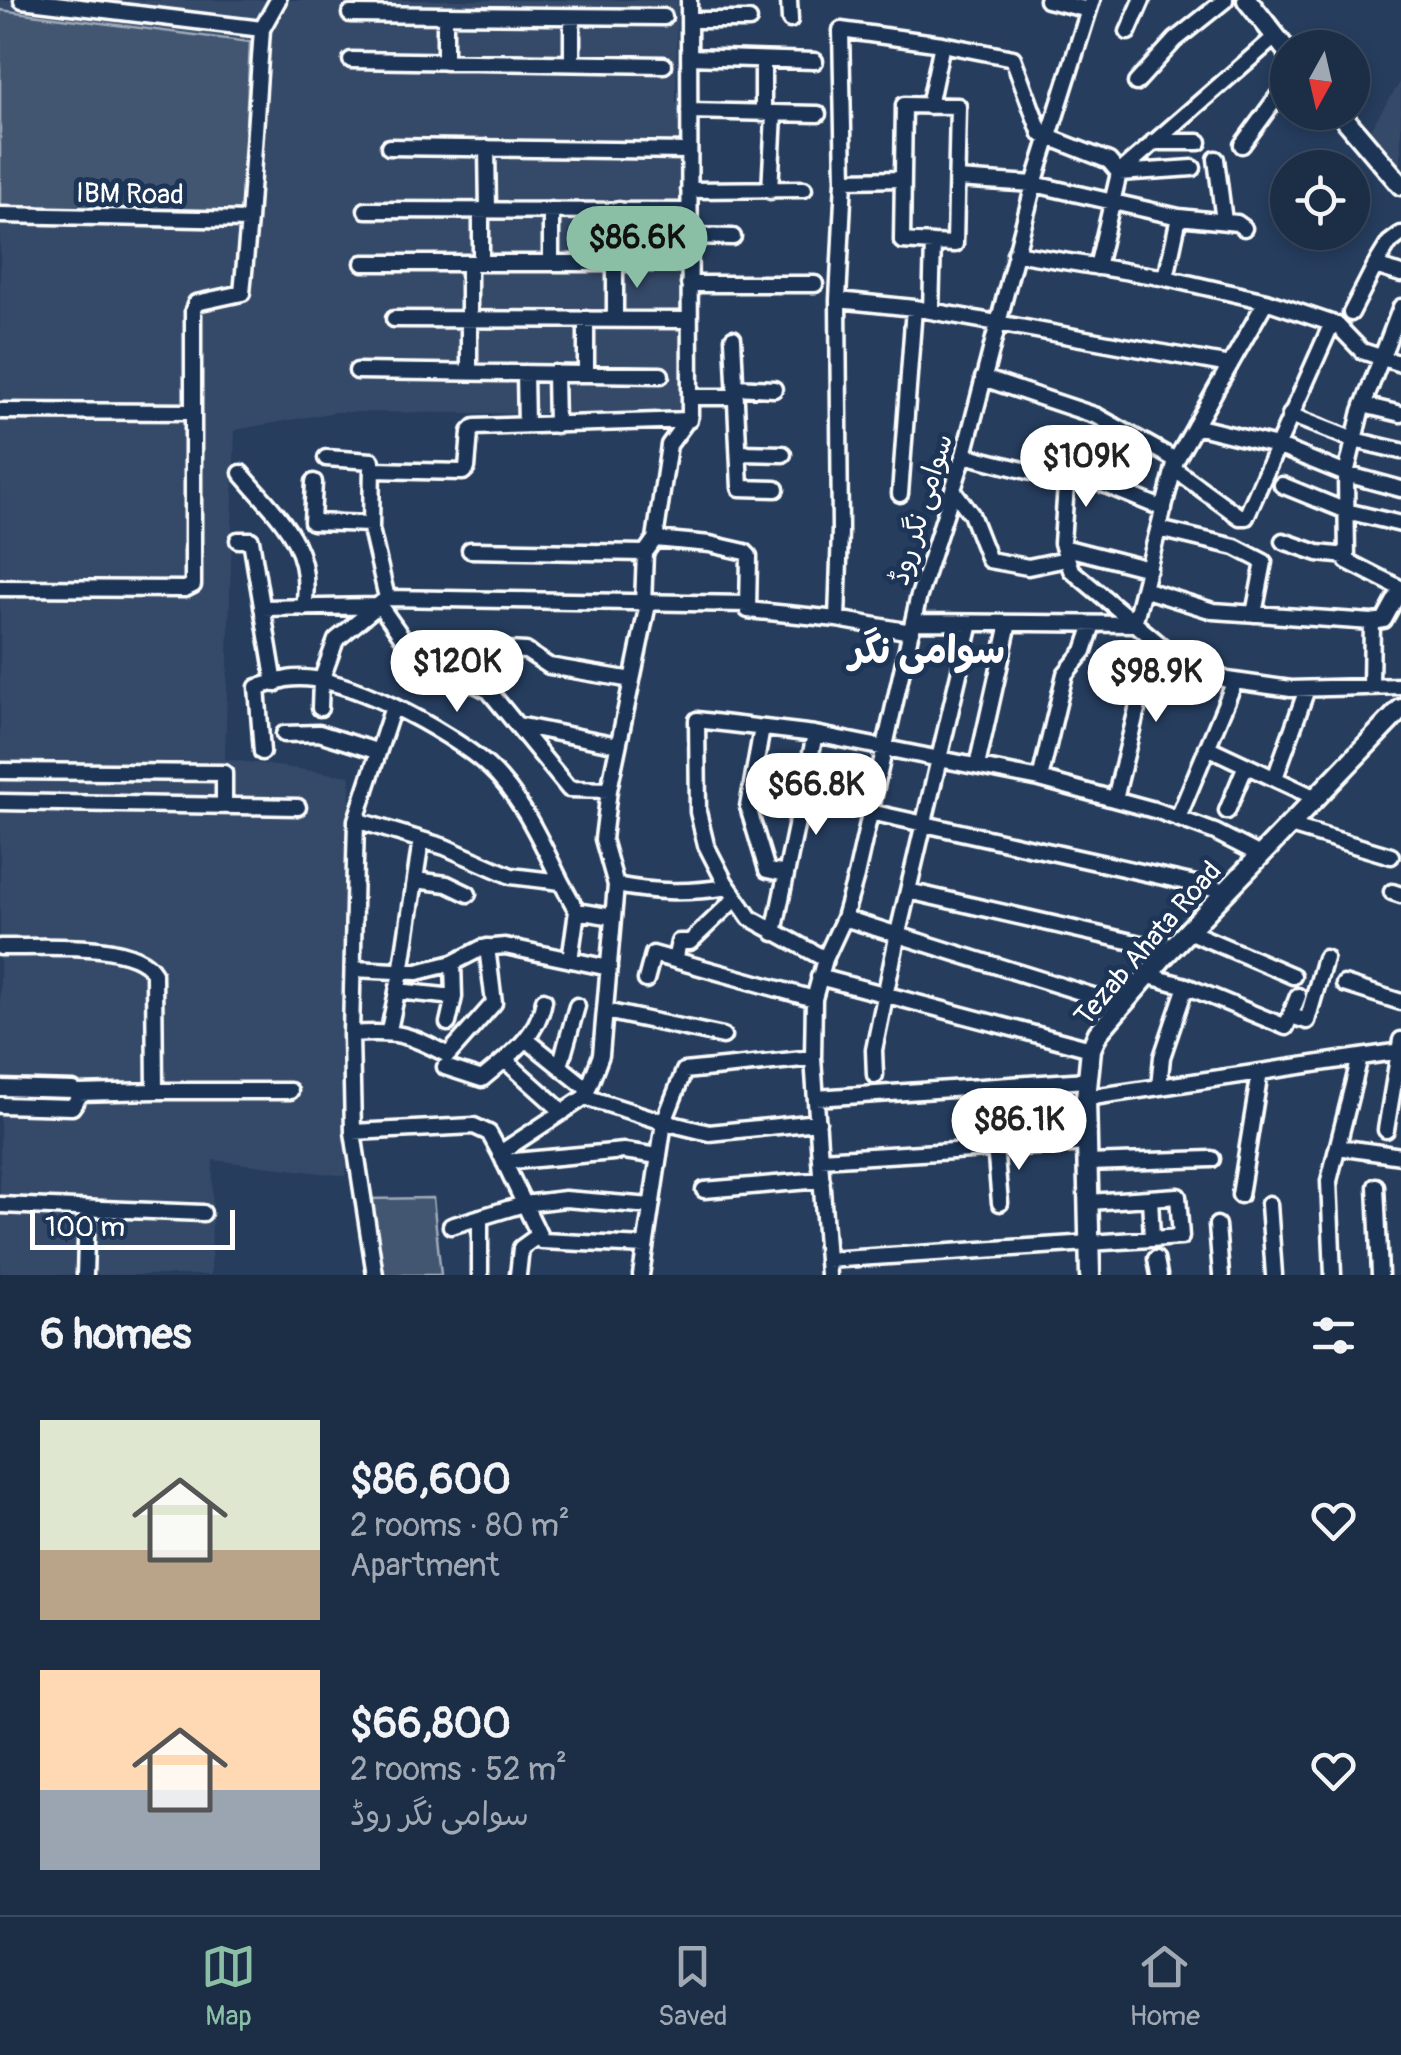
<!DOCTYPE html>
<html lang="en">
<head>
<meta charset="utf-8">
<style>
  :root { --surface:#1c2e46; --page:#293a51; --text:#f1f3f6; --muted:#a0a8b3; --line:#3a4a5f; --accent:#8abfa5 }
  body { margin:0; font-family:Pangolin,"Playpen Sans Arabic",sans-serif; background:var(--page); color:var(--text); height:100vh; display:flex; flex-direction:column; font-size:38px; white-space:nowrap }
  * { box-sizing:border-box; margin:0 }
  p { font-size:32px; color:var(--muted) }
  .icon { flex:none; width:55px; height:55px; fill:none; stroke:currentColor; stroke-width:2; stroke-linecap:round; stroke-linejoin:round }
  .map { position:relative; height:1275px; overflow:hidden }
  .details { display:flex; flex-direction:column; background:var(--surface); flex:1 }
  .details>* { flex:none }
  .needle { width:65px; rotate:188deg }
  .buttons { position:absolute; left:1270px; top:30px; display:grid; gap:20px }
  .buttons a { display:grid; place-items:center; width:100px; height:100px; border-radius:50%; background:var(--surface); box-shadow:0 5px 15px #0003,0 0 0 2px var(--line); font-size:50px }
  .scale { position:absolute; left:30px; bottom:25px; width:205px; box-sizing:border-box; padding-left:10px; border:5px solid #fff; border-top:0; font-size:28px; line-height:35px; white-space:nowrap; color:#fff; -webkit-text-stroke:8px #1d3557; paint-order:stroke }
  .price { position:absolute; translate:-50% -85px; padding:0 22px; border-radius:35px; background:#fff; color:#222; font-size:32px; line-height:65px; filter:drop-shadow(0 2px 5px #0008) }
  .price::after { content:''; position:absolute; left:50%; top:60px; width:30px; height:22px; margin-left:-15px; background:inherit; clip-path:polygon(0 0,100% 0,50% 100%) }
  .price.current { background:var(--accent); color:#111 }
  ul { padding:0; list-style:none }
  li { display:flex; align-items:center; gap:30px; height:250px; padding:0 40px }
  li span { display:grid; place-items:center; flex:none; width:280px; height:200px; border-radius:0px; color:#555 }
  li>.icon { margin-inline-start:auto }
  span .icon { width:120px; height:120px; fill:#fffc; stroke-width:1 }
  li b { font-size:42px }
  h2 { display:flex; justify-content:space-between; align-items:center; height:120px; padding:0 40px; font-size:42px }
  .menu { display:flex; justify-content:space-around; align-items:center; height:140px; border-top:2px solid var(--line); background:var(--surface); font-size:28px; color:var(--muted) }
  .menu a { display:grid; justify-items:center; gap:5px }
  .menu .current { color:var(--accent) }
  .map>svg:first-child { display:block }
  .built { fill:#344a68 }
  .green { fill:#425672; stroke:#a0aab8; stroke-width:2.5 }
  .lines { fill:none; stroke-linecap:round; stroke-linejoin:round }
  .minor-casing { stroke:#fff; stroke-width:21 }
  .major-casing { stroke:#fff; stroke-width:25 }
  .minor { stroke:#1d3557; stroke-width:14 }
  .major { stroke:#1d3557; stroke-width:18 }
  .labels { text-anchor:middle; stroke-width:10; stroke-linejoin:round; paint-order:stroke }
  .street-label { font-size:28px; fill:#fff; stroke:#1d3557 }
  .district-label { font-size:38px; font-weight:bold; fill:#fff; stroke:#1d3557 }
</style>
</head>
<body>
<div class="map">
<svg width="1401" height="1275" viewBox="0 0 1401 1275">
  <rect width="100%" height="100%" fill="#263d5e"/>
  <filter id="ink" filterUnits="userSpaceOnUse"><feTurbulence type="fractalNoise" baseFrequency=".01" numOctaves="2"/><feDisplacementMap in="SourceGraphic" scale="20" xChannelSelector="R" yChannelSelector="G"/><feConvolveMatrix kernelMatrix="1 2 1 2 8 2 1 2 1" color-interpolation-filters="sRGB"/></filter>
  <g filter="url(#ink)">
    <!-- built -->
    <path class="built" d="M0 0H677L676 103 684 104V415L336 412 235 430 225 759 350 776 346 1176 213 1160 211 1275H0Z
      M1401 81V184L1363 140Z"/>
    <!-- green -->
    <path class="green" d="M0 10 250 42 242 211 0 208Z
      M433 1198 441 1275H377L367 1199Z"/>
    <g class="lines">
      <defs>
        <path id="minor" d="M22 0 262 29 278 0
          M789 0 790 20
          M1047 0 1089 10
          M350 14 664 17
          M689 20H749
          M1128 32 1142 0
          M689 57 815 61
          M351 60 664 65
          M445 62V15
          M572 63V17
          M1136 83 1175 40 1225 0
          M929 106 942 44
          M689 111 818 114
          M763 114V60
          M1153 142H1199
          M1242 145 1288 82
          M389 147 689 151
          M487 148 488 210
          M1216 159 1224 221
          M957 179 1034 184 1179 217 1237 223 1244 228
          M844 180 903 179
          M689 190 804 189
          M770 191 774 114
          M366 210 689 211
          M619 210 620 262
          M0 215 249 220 262 29
          M1401 234 1389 243 1375 266 1401 274
          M689 236 733 237
          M1015 253 1166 278 1266 301 1337 325 1362 351 1401 364
          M551 262V210
          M615 262V319
          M363 263H689
          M469 263V372
          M481 263V210
          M1097 267 1119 173 1275 37
          M1166 278 1179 217
          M689 284H815
          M838 300 914 308 1230 365
          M931 311 933 243 955 244 958 106 904 105 902 241 933 243
          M1351 313 1375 266
          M394 319 689 320
          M586 319V374
          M733 338 740 488 776 489
          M357 371 661 375
          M525 373 526 425
          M555 373 556 425
          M983 378 1097 416 1176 460
          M735 387 774 389
          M691 397H735
          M1363 405 1401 414
          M0 411 192 412
          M1290 415 1354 440 1401 451
          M1195 426 1277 446 1346 474 1401 489
          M739 453 783 454
          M964 455 1063 480 1066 485 1062 543 1071 570 1174 656 1227 680 1291 689 1401 686
          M1174 469 1240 517H1246L1332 323
          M372 470 463 472 467 468 470 432 475 427 689 420
          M241 473C279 518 314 545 304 608
          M314 482 312 522 371 524
          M1103 484 1164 509
          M1282 485 1346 511 1401 524
          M953 490 971 514 989 560 1028 567 1067 559
          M900 494 914 308
          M1159 529 1235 547 1264 562 1254 614
          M655 539 710 544 745 552 749 556 748 610 837 619 911 632
          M238 540H251L275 684
          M1283 541 1318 553 1347 556
          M1063 547 1149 569
          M470 550 645 553 655 539 669 445 690 416 689 0
          M0 588 185 589 193 585V310L196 303 242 293 249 220
          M1400 588 1347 561 1346 474 1361 411 1401 307
          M1143 589 1213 611 1372 622 1371 688
          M387 598 748 604
          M643 604 645 553
          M380 606 404 640 433 663 489 691 569 789 609 790
          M262 608 379 606
          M837 619 840 531 838 300 844 180 841 30 942 44 1013 58 1041 134 1109 161 1119 173 1193 168
          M913 622 1134 624
          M1372 622 1384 620 1401 589
          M1134 624 1176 460 1266 301
          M472 684 486 649 526 651 549 666 632 680
          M320 708 321 681 336 640 387 598 371 529 372 461 326 458
          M518 725 618 745
          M762 728 748 807 767 870 786 874
          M284 734 319 733 376 751
          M1207 747 1316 798
          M262 752 257 687C267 685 277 681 287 679 338 669 451 732 488 766 522 797 541 842 561 882
          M977 766 1009 623
          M0 771 224 773V806
          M1275 778 1307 689
          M1040 779 1065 674 1084 651 1093 624
          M1115 799 1154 640
          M0 802 298 807
          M1227 811 1246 765
          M870 812 1227 891
          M1178 818 1235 681
          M356 820 445 847 511 876 561 882 577 911 613 917
          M1290 826 1391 856
          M415 880 447 884 468 894
          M616 885C656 893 689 893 728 887
          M908 891 1154 947 1165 955
          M1392 892 1401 895
          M844 918 1122 1005
          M1188 931 1293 976
          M774 933 815 734
          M0 947C36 948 135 939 154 973L155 1091 78 1093
          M825 959 750 918 725 882 706 845 698 812 697 720 815 734 1040 779 1158 811 1215 832 1262 856
          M570 960 577 911
          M675 960 679 942H690L736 898
          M353 969 417 972 453 963 482 948 505 946 609 968
          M1149 976 1186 986 1162 1057 1159 1087
          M819 977 1091 1049
          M646 980 653 954 814 999
          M1344 984 1401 1002
          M1186 986 1286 1027 1298 996
          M397 991 454 997
          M605 1011 723 1036
          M1291 1016 1307 1021 1325 958
          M448 1023 454 997 453 963
          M389 1030 401 973 421 840
          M351 1034C398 1031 406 1033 448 1055L494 1003 487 947
          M527 1040 588 1089
          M505 1060 563 1112
          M560 1066 577 1006
          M445 1067 482 1079C509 1056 538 1037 544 1000
          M875 1075 874 1050 898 933 971 623
          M0 1088 73 1090 79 1097 72 1107 0 1105
          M155 1091H290
          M585 1097 664 1122 709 1133 818 1122
          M816 1098 1087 1080
          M1086 1098 1401 1051
          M1386 1130 1401 1040
          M353 1132 474 1126 489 1133 500 1153
          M995 1146 1000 1203
          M1338 1147 1401 1156
          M820 1159 1088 1143
          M504 1162 624 1151 659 1156
          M1087 1163 1212 1159
          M1376 1186 1380 1275
          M704 1190 822 1180
          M1240 1195 1260 1072
          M1150 1198 1152 1238
          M1269 1204 1274 1275
          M0 1205 203 1213
          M1217 1225 1221 1275
          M451 1226 524 1204 565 1199 651 1206
          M645 1246 542 1241 500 1153 585 1097 601 1055 616 885 603 839 609 790 648 604
          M1156 1259 1159 1275
          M827 1260 1181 1237 1178 1196 1089 1202
          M85 1275 87 1209
          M375 1275 353 1132 351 1034 356 820 393 707
          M480 1275V1217
          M518 1275 521 1248 539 1235
          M641 1275 664 1122 684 1071 813 1058
          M828 1275 813 1058 814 999 825 959 844 918 856 876 918 599 964 455 1034 184 1092 0
          M1333 1275 1329 1181 1360 1057"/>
        <path id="major" d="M1247 0 1288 52
          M1339 112 1401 185
          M1090 1275 1086 1098 1091 1049 1098 1033 1165 955 1401 709"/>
      </defs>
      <!-- minor casing -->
      <use href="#minor" class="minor-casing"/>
      <!-- major casing -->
      <use href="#major" class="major-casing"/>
      <!-- minor -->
      <use href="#minor" class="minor"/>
      <!-- major -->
      <use href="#major" class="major"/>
    </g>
  </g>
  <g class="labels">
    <!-- street labels -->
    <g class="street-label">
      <text transform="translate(130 193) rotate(1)" y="10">IBM Road</text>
      <text transform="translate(920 509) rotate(-73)" y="10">سوامی نگر روڈ</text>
      <text transform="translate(1147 943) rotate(-49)" y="10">Tezab Ahata Road</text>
    </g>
    <!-- district labels -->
    <g class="district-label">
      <text x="927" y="663">سوامی نگر</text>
    </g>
  </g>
</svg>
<div class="buttons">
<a><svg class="needle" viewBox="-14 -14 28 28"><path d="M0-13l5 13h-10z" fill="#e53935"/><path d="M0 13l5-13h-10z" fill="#a0a8b3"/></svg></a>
<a><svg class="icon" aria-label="locate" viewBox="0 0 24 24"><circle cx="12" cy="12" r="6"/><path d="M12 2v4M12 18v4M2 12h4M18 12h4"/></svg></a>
</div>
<div class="scale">100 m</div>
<b class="price current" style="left:637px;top:291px">$86.6K</b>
<b class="price" style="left:1086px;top:510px">$109K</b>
<b class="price" style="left:457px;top:715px">$120K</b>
<b class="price" style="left:1156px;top:725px">$98.9K</b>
<b class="price" style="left:816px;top:838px">$66.8K</b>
<b class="price" style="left:1019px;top:1173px">$86.1K</b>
</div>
<section class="details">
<h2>6 homes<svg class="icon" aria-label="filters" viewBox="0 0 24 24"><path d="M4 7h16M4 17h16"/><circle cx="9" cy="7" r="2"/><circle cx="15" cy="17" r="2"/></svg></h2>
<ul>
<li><span style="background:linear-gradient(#dfe7d0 65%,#b9a48a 0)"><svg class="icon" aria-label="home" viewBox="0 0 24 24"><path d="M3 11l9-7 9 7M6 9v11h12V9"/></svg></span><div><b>$86,600</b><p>2 rooms · 80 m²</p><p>Apartment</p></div><svg class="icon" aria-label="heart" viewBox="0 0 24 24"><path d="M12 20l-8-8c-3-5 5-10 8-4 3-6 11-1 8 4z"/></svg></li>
<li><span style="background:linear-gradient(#ffd9b3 60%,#9aa5b1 0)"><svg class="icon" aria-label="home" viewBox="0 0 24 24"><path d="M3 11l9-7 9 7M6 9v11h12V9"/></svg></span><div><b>$66,800</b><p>2 rooms · 52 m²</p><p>سوامی نگر روڈ</p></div><svg class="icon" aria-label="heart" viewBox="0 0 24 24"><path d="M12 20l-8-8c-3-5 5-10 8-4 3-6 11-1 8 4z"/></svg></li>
</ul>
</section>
<nav class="menu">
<a class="current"><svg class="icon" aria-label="map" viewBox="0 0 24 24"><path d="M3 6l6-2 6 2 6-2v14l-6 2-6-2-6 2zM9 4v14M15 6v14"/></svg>Map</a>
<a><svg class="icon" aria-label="saved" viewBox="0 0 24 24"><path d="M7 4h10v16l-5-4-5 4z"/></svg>Saved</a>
<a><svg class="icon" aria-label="home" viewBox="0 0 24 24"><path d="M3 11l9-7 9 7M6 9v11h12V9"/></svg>Home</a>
</nav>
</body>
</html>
